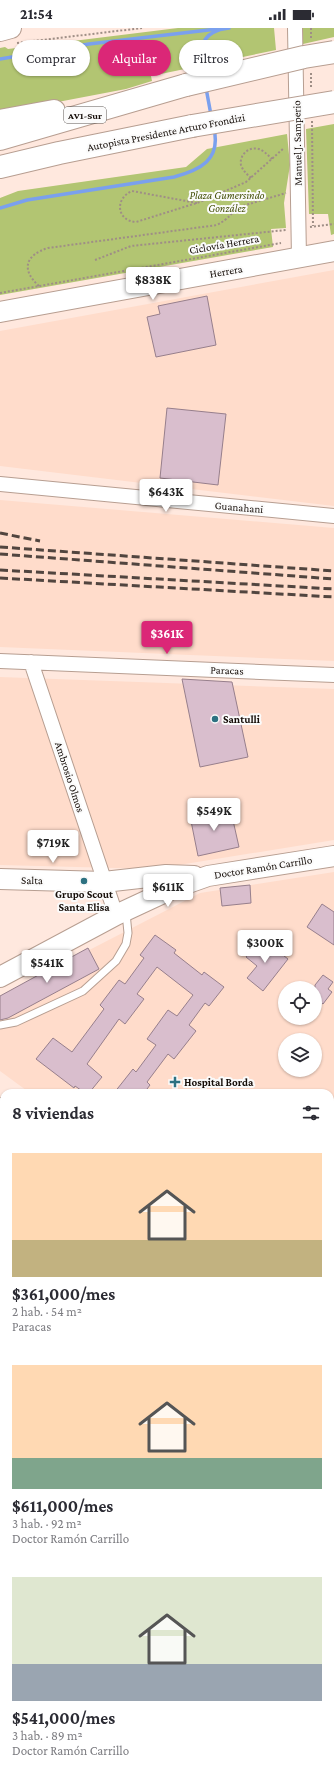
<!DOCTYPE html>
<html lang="es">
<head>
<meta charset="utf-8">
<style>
  :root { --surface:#fff; --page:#f2f2f3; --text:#2b2b33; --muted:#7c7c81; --accent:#db2777 }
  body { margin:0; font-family:"Crimson Pro",serif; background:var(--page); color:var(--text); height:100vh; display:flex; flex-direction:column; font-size:15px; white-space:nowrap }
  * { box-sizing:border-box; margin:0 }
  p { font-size:13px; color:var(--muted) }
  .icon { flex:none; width:22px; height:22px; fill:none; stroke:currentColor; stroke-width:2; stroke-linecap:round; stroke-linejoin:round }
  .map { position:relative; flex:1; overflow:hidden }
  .side { position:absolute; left:0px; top:1061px; width:334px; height:692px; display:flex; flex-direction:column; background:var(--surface); border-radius:12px 12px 0 0; box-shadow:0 1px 3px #0004 }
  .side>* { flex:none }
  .guide { position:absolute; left:12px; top:12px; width:310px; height:36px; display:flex; gap:8px }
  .fabs { position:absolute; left:278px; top:953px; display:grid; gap:8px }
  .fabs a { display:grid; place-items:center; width:44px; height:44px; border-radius:50%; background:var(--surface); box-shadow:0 1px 3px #0004; font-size:20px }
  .price { position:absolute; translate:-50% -34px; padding:0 9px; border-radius:4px; background:#fff; color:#222; font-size:13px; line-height:26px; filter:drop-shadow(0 1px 2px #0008) }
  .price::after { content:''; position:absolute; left:50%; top:24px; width:12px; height:9px; margin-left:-6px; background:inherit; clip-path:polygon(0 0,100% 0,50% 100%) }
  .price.current { background:var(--accent); color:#fff }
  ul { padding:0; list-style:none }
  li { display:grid; align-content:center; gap:8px; height:212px; padding:0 12px }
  li span { display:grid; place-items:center; height:124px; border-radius:0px; color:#555 }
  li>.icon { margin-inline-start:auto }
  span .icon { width:72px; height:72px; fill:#fffc; stroke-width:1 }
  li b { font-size:17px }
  h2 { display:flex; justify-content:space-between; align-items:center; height:48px; padding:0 12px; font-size:17px }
  .chip { padding:0 14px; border-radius:18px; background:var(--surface); box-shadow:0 1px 3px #0004; font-size:14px; line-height:36px }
  .chip.current { background:var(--accent); color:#fff }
  .status { display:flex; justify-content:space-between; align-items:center; height:28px; padding:0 20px; background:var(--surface); direction:ltr }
  .status svg { height:11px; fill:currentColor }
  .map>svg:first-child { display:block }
  .built { fill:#ffdccb; fill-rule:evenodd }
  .green { fill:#b2c572 }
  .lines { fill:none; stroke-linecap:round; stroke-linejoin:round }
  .stream { stroke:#7aa0ee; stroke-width:3.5 }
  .building { fill:#d9becd; stroke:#977f8c }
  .lane-casing { stroke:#b79e91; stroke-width:9 }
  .street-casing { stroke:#b79e91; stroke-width:16 }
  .secondary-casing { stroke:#b79e91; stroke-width:22 }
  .highway-casing { stroke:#b79e91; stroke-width:24 }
  .path { stroke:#9f8e86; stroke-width:2; stroke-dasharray:2 2; stroke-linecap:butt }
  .lane { stroke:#fff; stroke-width:7 }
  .street { stroke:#fff; stroke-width:14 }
  .secondary { stroke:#fff; stroke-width:20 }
  .highway { stroke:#fff; stroke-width:22 }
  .rail { stroke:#51453f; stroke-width:3; stroke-dasharray:8 4; stroke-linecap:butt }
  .highway-bridge-casing { stroke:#b79e91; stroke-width:24; stroke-linecap:butt }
  .highway-bridge { stroke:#fff; stroke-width:22 }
  .poi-dot { fill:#2d7181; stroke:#fbfbfb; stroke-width:1.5 }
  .labels { text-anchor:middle; stroke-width:4; stroke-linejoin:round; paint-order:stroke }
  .shield { fill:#fbfbfb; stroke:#5a5451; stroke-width:1 }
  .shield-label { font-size:10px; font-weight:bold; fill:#150d08 }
  .street-label { font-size:11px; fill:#150d08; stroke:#fbfbfb }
  .park-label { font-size:11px; font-style:italic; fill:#455109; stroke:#fbfbfb }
  .poi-label { font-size:11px; font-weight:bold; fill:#150d08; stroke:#fbfbfb; text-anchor:start }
</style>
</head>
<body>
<div class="status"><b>21:54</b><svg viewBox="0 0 49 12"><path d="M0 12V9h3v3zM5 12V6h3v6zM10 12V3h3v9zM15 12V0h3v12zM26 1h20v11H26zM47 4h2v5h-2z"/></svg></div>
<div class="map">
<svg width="334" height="1753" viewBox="0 0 334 1753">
  <rect width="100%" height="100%" fill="#ffe8de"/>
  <!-- built -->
  <path class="built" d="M334 242V478L0 438V303Z
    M0 472 334 500V633L0 619Z
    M0 649 334 661V812L154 841 0 837Z
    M334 844V1282L330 1279V1065H30L0 1043V968L200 865ZM285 960H315V990H285ZM285 1012H315V1042H285Z
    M4 1681V1749H220L221 1753H0V1683Z"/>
  <!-- green -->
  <path class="green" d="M178 0H274L276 22 151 48 152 53 126 61 0 85V20L5 19 8 21Z
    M303 0H334V9L303 16Z
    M334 96V206L331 207 328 186H309L306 101Z
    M287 106 290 137 284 175 286 200 271 201 273 219 0 267V170L18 163 186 139 207 121Z
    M0 1098 4 1101V1413L0 1414Z
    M330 1341 334 1344V1427L330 1429Z"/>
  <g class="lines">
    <!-- stream -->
    <path class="stream" d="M0 31 89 16 217 1
      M203 46C198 22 200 3 229 0
      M206 60 211 87
      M0 180 27 172 174 149C200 142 221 132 214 101"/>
  </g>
  <!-- building -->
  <path class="building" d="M207 268 216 317 156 329 147 289 160 286 158 278Z
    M167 380 226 386 218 457 160 450Z
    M182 651 232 654 248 729 200 739Z
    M230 779 239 819 198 828 190 788Z
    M250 857 251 875 222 878 220 860Z
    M322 876 334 884V917L307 899Z
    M155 907 176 922 174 925 202 947 204 944 224 959 209 978 205 975 189 997 196 1003 174 1031 168 1026 147 1054 150 1057 144 1065H114L133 1041 136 1044 156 1017 147 1011 168 982 177 988 193 967 157 939 137 966 144 971 125 996 119 991 87 1036 102 1049 89 1065H85L75 1058 74 1060 36 1031 53 1010 72 1024 104 981 100 977 119 952 125 956 144 930 140 927Z
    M261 910 288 931 263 963 247 950 257 938 246 929Z
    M88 920 99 941 8 990 0 992V968Z
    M323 947 333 954 328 961 332 964 323 976 315 970V957Z"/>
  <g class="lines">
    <defs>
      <path id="lane" d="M0 997 16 994 83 963 116 933 126 916 128 905 126 885
        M140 1753 142 1749"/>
      <path id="street" d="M295 0 299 229
        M0 456 334 488
        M0 633 334 647
        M31 634 116 887
        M330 1448 334 1446
        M0 1593 4 1592
        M330 1717 334 1716
        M228 1749 229 1753
        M249 1753 258 1749"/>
      <path id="secondary" d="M0 3 11 0
        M0 284 334 223
        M0 851 104 854 166 847 194 848
        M0 949 116 887 174 860 208 848 334 828
        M0 1080 4 1083
        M330 1323 334 1326"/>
      <path id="highway" d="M0 93 54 83
        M0 111 186 57
        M0 139 59 125 192 98"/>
    </defs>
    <!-- lane casing -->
    <use href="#lane" class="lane-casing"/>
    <!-- street casing -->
    <use href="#street" class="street-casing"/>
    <!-- secondary casing -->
    <use href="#secondary" class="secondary-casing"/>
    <!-- highway casing -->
    <use href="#highway" class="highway-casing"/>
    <!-- path -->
    <path class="path" d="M311 0V11
      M17 15 142 0
      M311 45V61
      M312 93 313 198
      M251 150C247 146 243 143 241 137 239 127 249 118 259 121 264 123 268 127 272 131
      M197 175 132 163C114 171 117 193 136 194L200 174 246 154 284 120
      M310 199 334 196
      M95 232 131 218 286 202
      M39 258C21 242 25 227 48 220L217 197C230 190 230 186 239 179L286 165
      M0 265 281 215
      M0 1110 4 1113
      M0 1188 4 1183
      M0 1246 4 1245
      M0 1355 4 1354"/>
    <!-- lane -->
    <use href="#lane" class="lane"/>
    <!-- street -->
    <use href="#street" class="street"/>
    <!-- secondary -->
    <use href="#secondary" class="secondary"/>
    <!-- highway -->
    <use href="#highway" class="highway"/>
    <!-- rail -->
    <path class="rail" d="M0 505 40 513
      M0 519 334 543
      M0 526 334 551
      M0 542 334 561
      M0 550 334 569"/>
    <defs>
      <path id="highway-bridge" d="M186 57 304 29 334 24
        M192 98 334 74"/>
    </defs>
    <!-- highway-bridge casing -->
    <use href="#highway-bridge" class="highway-bridge-casing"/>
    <!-- highway-bridge -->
    <use href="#highway-bridge" class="highway-bridge"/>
  </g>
  <!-- markers -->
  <g class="poi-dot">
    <circle cx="215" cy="691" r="4"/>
    <circle cx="84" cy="853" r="4"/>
    <path d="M173 1048h4v4h4v4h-4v4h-4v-4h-4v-4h4z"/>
  </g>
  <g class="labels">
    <!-- shield labels -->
    <rect class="shield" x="64" y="79" width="42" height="16" rx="3"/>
    <g class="shield-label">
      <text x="85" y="91">AV1-Sur</text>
    </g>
    <!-- street labels -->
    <g class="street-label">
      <text transform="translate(166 104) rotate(-11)" y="4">Autopista Presidente Arturo Frondizi</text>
      <text transform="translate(297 115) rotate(-91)" y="4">Manuel J. Samperio</text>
      <text transform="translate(224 216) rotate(-10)" y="4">Ciclovía Herrera</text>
      <text transform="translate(226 243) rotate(-10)" y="4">Herrera</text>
      <text transform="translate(239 479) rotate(5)" y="4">Guanahani</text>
      <text transform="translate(227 642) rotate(2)" y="4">Paracas</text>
      <text transform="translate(70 749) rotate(72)" y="4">Ambrosio Olmos</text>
      <text transform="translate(263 839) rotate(-9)" y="4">Doctor Ramón Carrillo</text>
      <text transform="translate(32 852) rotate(1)" y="4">Salta</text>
    </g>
    <!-- park labels -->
    <g class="park-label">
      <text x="227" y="171">Plaza Gumersindo<tspan x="227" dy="13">González</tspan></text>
    </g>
    <!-- poi labels -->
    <g class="poi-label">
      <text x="223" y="695">Santulli</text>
      <text x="84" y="870" text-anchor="middle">Grupo Scout<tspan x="84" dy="13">Santa Elisa</tspan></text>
      <text x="184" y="1058">Hospital Borda</text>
    </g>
  </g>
</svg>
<div class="fabs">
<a><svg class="icon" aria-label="locate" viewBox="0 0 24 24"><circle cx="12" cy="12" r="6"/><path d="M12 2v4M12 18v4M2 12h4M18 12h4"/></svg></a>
<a><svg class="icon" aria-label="layers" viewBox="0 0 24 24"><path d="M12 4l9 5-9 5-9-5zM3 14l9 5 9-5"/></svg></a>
</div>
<b class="price" style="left:153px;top:273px">$838K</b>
<b class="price" style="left:166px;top:485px">$643K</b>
<b class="price current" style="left:167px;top:627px">$361K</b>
<b class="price" style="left:214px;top:804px">$549K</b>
<b class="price" style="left:53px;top:836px">$719K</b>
<b class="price" style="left:168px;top:880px">$611K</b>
<b class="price" style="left:265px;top:936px">$300K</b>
<b class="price" style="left:47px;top:956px">$541K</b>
<div class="guide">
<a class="chip">Comprar</a>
<a class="chip current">Alquilar</a>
<a class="chip">Filtros</a>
</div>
<section class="side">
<h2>8 viviendas<svg class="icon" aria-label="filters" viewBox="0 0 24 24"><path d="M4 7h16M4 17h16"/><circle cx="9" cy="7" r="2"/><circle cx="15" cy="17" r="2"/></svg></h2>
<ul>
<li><span style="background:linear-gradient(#ffd9b3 70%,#c2b280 0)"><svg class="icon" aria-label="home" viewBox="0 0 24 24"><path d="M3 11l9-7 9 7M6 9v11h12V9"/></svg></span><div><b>$361,000/mes</b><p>2 hab. · 54 m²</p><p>Paracas</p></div></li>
<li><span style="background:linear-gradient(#ffd9b3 75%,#7fa58c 0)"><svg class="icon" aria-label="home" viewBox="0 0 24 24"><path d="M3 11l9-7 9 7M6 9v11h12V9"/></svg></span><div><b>$611,000/mes</b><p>3 hab. · 92 m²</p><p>Doctor Ramón Carrillo</p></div></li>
<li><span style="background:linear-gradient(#dfe7d0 70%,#9aa5b1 0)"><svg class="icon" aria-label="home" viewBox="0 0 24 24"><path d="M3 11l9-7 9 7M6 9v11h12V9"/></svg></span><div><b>$541,000/mes</b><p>3 hab. · 89 m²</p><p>Doctor Ramón Carrillo</p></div></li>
</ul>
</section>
</div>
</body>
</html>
